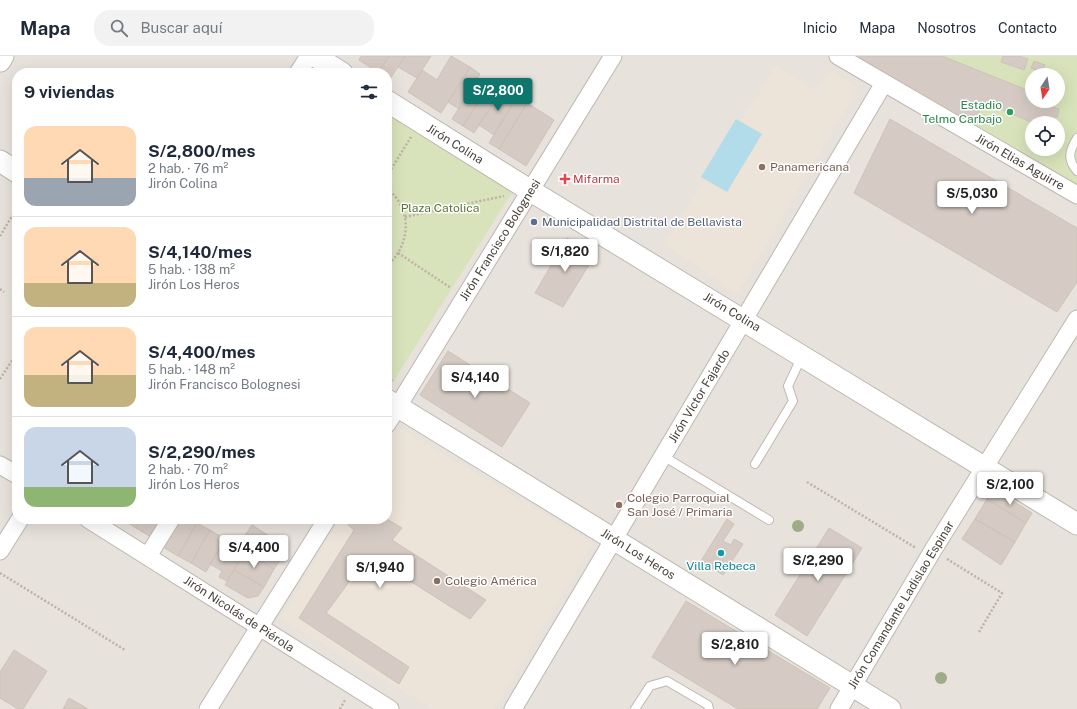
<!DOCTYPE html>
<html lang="es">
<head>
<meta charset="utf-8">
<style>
  :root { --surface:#fff; --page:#f2f2f3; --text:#1f2937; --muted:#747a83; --line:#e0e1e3; --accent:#0f766e }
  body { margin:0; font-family:"Public Sans",sans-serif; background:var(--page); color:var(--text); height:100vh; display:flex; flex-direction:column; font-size:15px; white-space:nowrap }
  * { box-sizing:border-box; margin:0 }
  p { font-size:13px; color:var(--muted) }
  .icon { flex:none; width:22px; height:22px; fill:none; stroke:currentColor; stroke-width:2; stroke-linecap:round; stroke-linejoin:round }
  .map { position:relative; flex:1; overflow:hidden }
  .panel { position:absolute; left:12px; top:12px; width:380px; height:456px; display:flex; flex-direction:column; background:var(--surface); border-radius:16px; box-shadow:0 4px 16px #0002 }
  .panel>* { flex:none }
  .needle { width:26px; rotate:192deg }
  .tools { position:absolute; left:1025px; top:12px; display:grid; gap:8px }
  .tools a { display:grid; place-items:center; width:40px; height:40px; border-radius:50%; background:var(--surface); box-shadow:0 4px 16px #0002; font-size:20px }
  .price { position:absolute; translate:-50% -34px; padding:0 9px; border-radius:4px; background:#fff; color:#222; font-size:13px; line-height:26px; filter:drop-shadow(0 1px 2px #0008) }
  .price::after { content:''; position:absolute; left:50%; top:24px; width:12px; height:9px; margin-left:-6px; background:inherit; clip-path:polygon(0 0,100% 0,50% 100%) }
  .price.selected { background:var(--accent); color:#fff }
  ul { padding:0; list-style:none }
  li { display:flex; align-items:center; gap:12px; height:100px; padding:0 12px }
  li+li { border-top:1px solid var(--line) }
  li span { display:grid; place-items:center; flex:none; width:112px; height:80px; border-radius:12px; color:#555 }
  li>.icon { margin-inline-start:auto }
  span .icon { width:48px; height:48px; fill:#fffc; stroke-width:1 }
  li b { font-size:17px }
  h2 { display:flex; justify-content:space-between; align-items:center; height:48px; padding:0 12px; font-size:17px }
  header { display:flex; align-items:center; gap:24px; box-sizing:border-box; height:56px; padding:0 20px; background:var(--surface); border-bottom:1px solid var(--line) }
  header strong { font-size:19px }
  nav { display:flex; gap:22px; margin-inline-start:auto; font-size:14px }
  .search { width:280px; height:36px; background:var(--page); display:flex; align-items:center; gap:10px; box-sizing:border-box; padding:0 14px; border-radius:16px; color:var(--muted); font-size:15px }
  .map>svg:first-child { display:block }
  .residential { fill:#e8e2dc; fill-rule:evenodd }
  .education { fill:#ece3d9 }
  .green { fill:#d8e3bb; fill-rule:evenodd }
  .water { fill:#b2dce9 }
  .building { fill:#d5cbc4; stroke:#cfc2b8 }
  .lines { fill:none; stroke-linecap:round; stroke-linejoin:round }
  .service-casing { stroke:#bfb7b0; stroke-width:10 }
  .minor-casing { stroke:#bfb7b0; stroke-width:19 }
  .tertiary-casing { stroke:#bfb7b0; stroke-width:23 }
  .path { stroke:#bfb1a3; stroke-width:2.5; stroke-dasharray:2 2; stroke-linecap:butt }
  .service { stroke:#fff; stroke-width:8 }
  .minor { stroke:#fff; stroke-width:17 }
  .tertiary { stroke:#fff; stroke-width:21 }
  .tree { fill:#9eac87 }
  .leisure-dot { fill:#2e9e5b; stroke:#fff; stroke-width:1.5 }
  .education-dot { fill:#8d6e63; stroke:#fff; stroke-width:1.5 }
  .health-dot { fill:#e0444e; stroke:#fff; stroke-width:1.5 }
  .service-dot { fill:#5c6f8a; stroke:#fff; stroke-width:1.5 }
  .culture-dot { fill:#0f9aa8; stroke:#fff; stroke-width:1.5 }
  .labels { text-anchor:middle; stroke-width:3; stroke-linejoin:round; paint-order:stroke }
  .leisure-label { font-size:12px; fill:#27864d; stroke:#fff; text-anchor:end }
  .street-label { font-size:12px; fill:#48413b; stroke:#fff }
  .education-label { font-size:12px; fill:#785e54; stroke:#fff; text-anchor:start }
  .health-label { font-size:12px; fill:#be3a42; stroke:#fff; text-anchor:start }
  .park-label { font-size:12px; fill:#577434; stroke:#fff }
  .service-label { font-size:12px; fill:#4e5e75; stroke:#fff; text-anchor:start }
  .culture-label { font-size:12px; fill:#0d838f; stroke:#fff }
</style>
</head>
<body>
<header>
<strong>Mapa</strong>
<div class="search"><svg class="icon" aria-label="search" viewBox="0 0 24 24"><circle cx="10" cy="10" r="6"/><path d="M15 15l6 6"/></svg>Buscar aquí</div>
<nav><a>Inicio</a><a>Mapa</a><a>Nosotros</a><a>Contacto</a></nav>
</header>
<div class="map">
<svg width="1077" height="653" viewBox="0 0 1077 653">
  <rect width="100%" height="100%" fill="#f5f1ed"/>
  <!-- residential -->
  <path class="residential" d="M0 0H1077V653H0ZM17 17H387V463H17ZM1032 19H1058V45H1032ZM1032 67H1058V93H1032Z"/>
  <!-- education -->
  <path class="education" d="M776 9 817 35 830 14 858 32 737 238 664 188Z
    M396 370 593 487 494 653H433L281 563 340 463H387V384Z"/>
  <!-- green -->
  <path class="green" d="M846 0H1077V133ZM1032 19H1058V45H1032ZM1032 67H1058V93H1032Z
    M387 57 513 135 393 326 387 323Z"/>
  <!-- water -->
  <path class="water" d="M736 63 762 78 727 136 701 121Z"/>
  <!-- building -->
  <path class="building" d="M361 0H389L378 16 359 4Z
    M389 0H405L390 23 387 21V17L378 16Z
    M405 0H431L417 22 398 11Z
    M451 0 470 11 441 57 408 36 422 14 437 24Z
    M851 0H942L1032 36V45L1055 46 1052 51 1059 53 1057 61H1051L1049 67H1033L984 46 972 71Z
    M1003 0H1019L1028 3 1024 14 1001 6Z
    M1034 5 1045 9 1042 16 1031 12Z
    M470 11 480 18 459 53 448 46Z
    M492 25 503 32 474 77 463 70Z
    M476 26 487 33 463 70 452 63Z
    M503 32 517 41 494 79 479 69Z
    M517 41 527 47 499 93 489 87Z
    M527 47 554 64 526 110 499 93Z
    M890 63 1077 172V226L1057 256 854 137Z
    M567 182 595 199 563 251 535 237Z
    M448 295 530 347 502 391 420 339Z
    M997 435 1032 457 1026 467 987 443 991 436Z
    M987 443 1026 467 1015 486 975 463Z
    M122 463H141L136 472Z
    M141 463H162L151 481 136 472Z
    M180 463H189L197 467 178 500 163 491Z
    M352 463H387L402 472 392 484 486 544 470 563 369 499 326 557 409 611 399 628 299 562 354 474 348 469Z
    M727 463 734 468 723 485 731 489 734 483 743 488 723 519 701 505Z
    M975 463 1015 486 1001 509 962 483Z
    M197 467 210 474 191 507 178 500Z
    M252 469 277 485 270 496 281 503 274 513 238 490Z
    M829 472 862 492 807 580 775 559Z
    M210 474 225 483 206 516 191 507Z
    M225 483 245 495 227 525 219 521 222 515 210 508Z
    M245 495 274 513 264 531 234 514Z
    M234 514 264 531 258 540 248 542 225 529Z
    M686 545 830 632 817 653H738L652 601Z
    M14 594 47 615 23 653H18L0 642V616Z
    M69 642 88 653H63Z"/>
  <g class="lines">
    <defs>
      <path id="service" d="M1077 82C1069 95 1067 103 1077 115
        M663 400 769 464
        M755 408 793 345 788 330 802 300
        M635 653 650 630 667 625 708 649 709 653"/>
      <path id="minor" d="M838 0 1077 139
        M298 17 309 0
        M387 368 613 0
        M0 409 17 419
        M88 463 390 653
        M0 495 20 463
        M148 500 171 463
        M208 653 327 463
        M513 653 884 27
        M839 653 933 494 1077 263"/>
      <path id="tertiary" d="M315 0 342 17
        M0 5 3 0
        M387 45 531 135 1077 468
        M0 105 17 116
        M387 344 890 653"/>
    </defs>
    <!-- service casing -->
    <use href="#service" class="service-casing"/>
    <!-- minor casing -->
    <use href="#minor" class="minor-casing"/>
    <!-- tertiary casing -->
    <use href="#tertiary" class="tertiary-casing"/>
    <!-- path -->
    <path class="path" d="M387 120 411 81
      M387 132C413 154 411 188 387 210
      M405 161 504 140
      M0 180 17 152
      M398 197 451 232
      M0 233 4 236
      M387 304 392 327
      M0 323 17 297
      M807 426 916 492
      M947 503 1002 537 979 576
      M0 517 125 594
      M340 653 345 644"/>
    <!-- service -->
    <use href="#service" class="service"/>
    <!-- minor -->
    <use href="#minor" class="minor"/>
    <!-- tertiary -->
    <use href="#tertiary" class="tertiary"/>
  </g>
  <!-- trees -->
  <g class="tree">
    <circle cx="798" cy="470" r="6"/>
    <circle cx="941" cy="622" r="6"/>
  </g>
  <!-- markers -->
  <circle class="leisure-dot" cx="1010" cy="56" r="4"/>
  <g class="education-dot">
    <circle cx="762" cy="111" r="4"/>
    <circle cx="619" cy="449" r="4"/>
    <circle cx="437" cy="525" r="4"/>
  </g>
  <path class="health-dot" d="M563 117h4v4h4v4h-4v4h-4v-4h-4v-4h4z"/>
  <circle class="service-dot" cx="534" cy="166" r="4"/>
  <circle class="culture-dot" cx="721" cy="497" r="4"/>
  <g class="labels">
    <!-- leisure labels -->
    <g class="leisure-label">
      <text x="1002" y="53">Estadio<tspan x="1002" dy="14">Telmo Carbajo</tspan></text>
    </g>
    <!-- street labels -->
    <g class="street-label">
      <text transform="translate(455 88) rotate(32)" y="4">Jirón Colina</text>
      <text transform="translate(1020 106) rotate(30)" y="4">Jirón Elias Aguirre</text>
      <text transform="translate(500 184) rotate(-58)" y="4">Jirón Francisco Bolognesi</text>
      <text transform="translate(732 256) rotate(31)" y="4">Jirón Colina</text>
      <text transform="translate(699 340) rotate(-59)" y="4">Jirón Víctor Fajardo</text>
      <text transform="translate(638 498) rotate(32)" y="4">Jirón Los Heros</text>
      <text transform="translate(901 549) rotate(-59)" y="4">Jirón Comandante Ladislao Espinar</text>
      <text transform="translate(239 558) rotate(33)" y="4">Jirón Nicolás de Piérola</text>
    </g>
    <!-- education labels -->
    <g class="education-label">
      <text x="770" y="115">Panamericana</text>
      <text x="627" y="446">Colegio Parroquial<tspan x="627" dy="14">San José / Primaria</tspan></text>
      <text x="445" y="529">Colegio América</text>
    </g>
    <!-- health labels -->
    <g class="health-label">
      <text x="573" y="127">Mifarma</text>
    </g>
    <!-- park labels -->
    <g class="park-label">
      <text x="440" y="156">Plaza Catolica</text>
    </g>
    <!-- service labels -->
    <g class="service-label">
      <text x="542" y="170">Municipalidad Distrital de Bellavista</text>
    </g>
    <!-- culture labels -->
    <g class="culture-label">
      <text x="721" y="514">Villa Rebeca</text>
    </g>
  </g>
</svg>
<div class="tools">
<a><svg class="needle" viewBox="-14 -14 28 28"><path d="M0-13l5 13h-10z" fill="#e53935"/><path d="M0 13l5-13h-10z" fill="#747a83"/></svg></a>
<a><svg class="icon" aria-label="locate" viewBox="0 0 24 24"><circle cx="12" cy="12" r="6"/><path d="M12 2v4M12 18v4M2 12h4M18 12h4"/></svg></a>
</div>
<b class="price selected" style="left:498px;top:56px">S/2,800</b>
<b class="price" style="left:972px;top:159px">S/5,030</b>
<b class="price" style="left:565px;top:217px">S/1,820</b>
<b class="price" style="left:475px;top:343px">S/4,140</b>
<b class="price" style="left:1010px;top:450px">S/2,100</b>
<b class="price" style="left:254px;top:513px">S/4,400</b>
<b class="price" style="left:818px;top:526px">S/2,290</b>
<b class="price" style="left:380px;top:533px">S/1,940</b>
<b class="price" style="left:735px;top:610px">S/2,810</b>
<section class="panel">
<h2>9 viviendas<svg class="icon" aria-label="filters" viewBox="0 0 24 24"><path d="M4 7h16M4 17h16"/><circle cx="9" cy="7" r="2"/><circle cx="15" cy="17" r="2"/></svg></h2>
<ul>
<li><span style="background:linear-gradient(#ffd9b3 65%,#9aa5b1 0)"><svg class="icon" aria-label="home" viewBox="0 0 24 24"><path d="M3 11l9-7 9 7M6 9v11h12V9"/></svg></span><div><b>S/2,800/mes</b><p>2 hab. · 76 m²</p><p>Jirón Colina</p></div></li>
<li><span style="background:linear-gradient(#ffd9b3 70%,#c2b280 0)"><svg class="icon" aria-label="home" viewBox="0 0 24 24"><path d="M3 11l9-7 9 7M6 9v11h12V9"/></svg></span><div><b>S/4,140/mes</b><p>5 hab. · 138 m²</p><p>Jirón Los Heros</p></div></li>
<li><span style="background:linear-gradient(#ffd9b3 60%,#c2b280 0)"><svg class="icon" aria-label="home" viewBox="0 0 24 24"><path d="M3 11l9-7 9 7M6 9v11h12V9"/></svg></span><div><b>S/4,400/mes</b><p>5 hab. · 148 m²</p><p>Jirón Francisco Bolognesi</p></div></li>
<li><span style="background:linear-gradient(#c9d6e8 75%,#8fb573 0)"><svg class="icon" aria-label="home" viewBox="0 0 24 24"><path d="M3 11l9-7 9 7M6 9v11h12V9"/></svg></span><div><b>S/2,290/mes</b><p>2 hab. · 70 m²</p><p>Jirón Los Heros</p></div></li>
</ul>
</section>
</div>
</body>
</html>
